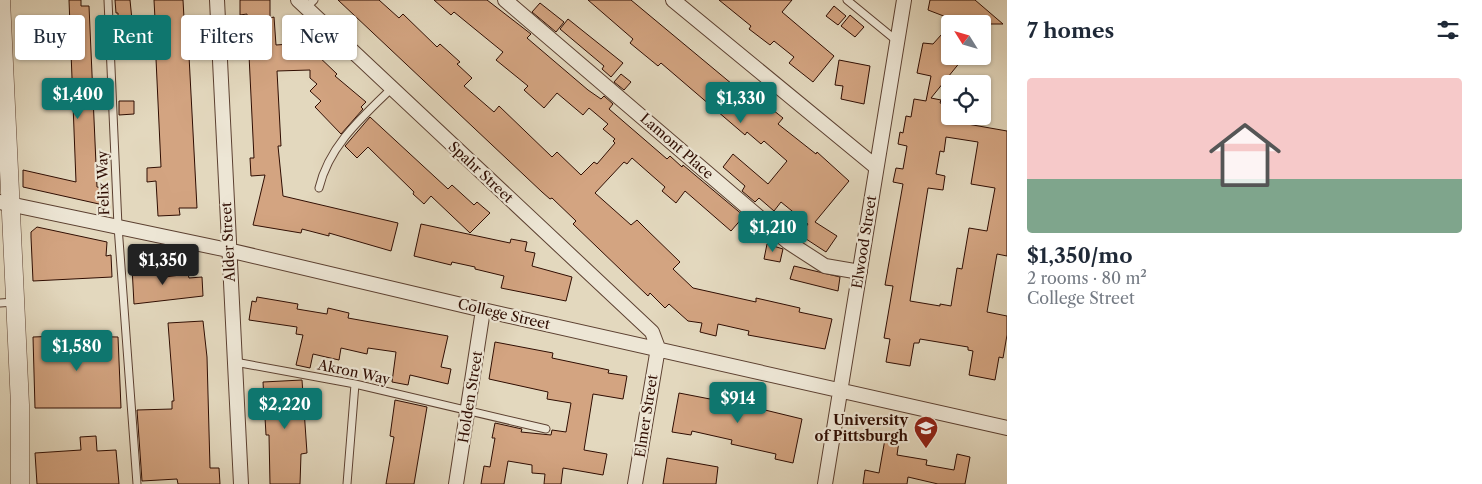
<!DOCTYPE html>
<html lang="en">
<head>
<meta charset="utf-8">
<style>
  :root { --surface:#fff; --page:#f6f6f7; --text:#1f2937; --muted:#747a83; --line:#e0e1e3; --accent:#0f766e }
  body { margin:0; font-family:"Libre Caslon Text",serif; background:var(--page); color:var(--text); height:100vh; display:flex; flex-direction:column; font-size:19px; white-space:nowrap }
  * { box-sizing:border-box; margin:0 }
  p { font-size:16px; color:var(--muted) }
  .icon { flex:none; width:28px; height:28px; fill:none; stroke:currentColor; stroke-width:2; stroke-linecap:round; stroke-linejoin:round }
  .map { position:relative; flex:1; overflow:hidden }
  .sheet { display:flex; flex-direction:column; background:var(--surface); width:475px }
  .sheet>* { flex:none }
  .banner { position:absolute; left:15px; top:15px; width:475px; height:45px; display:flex; gap:10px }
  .needle { width:32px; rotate:307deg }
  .controls { position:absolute; left:941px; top:15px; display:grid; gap:10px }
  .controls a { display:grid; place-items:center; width:50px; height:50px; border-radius:5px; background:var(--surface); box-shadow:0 1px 4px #0004; font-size:25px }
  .price { position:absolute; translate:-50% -42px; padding:0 11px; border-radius:5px; background:var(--accent); color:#fff; font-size:16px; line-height:32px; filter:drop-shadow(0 1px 2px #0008) }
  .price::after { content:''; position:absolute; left:50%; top:30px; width:15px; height:11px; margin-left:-8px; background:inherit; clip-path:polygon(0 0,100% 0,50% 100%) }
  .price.active { background:#222; color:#fff }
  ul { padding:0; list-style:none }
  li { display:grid; align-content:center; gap:10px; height:265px; padding:0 20px }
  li+li { border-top:1px solid var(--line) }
  li span { display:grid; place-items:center; height:155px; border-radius:5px; color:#555 }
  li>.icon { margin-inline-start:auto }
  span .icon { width:90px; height:90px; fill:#fffc; stroke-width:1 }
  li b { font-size:21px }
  h2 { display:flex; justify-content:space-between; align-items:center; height:60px; padding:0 20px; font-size:21px }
  .chip { padding:0 18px; border-radius:5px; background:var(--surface); box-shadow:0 1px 4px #0004; font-size:18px; line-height:45px }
  .chip.active { background:var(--accent); color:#fff }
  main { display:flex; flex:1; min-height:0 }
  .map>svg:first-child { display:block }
  .building { fill:#d3a481; stroke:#2f0d02; fill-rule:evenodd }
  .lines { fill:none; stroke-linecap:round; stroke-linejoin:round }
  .service-casing { stroke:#5c4031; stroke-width:9 }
  .minor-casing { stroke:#5c4031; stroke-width:16 }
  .tertiary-casing { stroke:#5c4031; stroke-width:19 }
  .service { stroke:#ede6d5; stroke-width:7 }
  .minor { stroke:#ede6d5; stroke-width:14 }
  .tertiary { stroke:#ede6d5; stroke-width:18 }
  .labels { text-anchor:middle; stroke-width:4.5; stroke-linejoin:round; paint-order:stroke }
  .street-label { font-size:14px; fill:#2f0d02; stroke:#ede6d5 }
  .poi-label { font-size:14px; font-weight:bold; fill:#2f0d02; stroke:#ede6d5; text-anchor:end }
</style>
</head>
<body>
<main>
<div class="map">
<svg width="1007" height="484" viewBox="0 0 1007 484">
  <rect width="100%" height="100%" fill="#e3d8be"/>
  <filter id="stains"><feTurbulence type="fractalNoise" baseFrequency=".004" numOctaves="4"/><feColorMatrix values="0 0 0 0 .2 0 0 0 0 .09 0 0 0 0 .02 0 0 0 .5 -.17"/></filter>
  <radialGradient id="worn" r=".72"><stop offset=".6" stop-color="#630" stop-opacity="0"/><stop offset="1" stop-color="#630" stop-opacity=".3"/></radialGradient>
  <!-- building -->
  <path class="building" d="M69 0H81V6H89L97 187 108 189V206L23 187V170L76 182Z
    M115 0H130L132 20 155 19 154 0H183L184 18H187L197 208H179L180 215 158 216 156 181 147 182V168L161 167 156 59 155 56H118V13H116Z
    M240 0H270V18L274 17 276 45 304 43V55L315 53 337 74 335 76 366 102 361 107 363 109 341 134 315 107 321 101 310 91 317 84 310 78V70L277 71 281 146H278L283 196 398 223 391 251 329 233V236L302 229 301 233 253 225 265 175 251 176 250 158H254L247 14 240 15Z
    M338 0H379L399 18 403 14 437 47 440 44 460 62 457 64 472 78 464 86 494 112 499 106 552 157 557 152 581 175 594 162 597 164 615 143 613 141 615 139 603 129 608 124 589 108 583 115 557 93 544 108 524 90 528 86 496 60 503 52 454 12 451 15 434 0H487L531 34 527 38 588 90 601 99 604 96 613 104 609 109 667 159 670 156 682 167 683 165 744 216 731 231 685 191 676 203 662 191 665 187 632 158 627 164 624 162 595 193 631 225 637 220 645 228 680 262 673 269 693 288 756 302V298L800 308 799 312 832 319 825 349 748 335 749 331 718 324 716 336 700 332 702 323 688 321 669 304 665 308 650 293 648 296 573 224 576 221 552 198 550 199 542 192Z
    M588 0H631L744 94 770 113 773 110 783 118 778 124 816 154 817 152 849 181 815 222 837 236 826 252 800 235 808 224 781 202 774 211 759 198 755 202 742 191 745 186 723 167 733 154 768 184 787 161 764 141 761 144 747 132 745 135 661 63 658 66 630 43 633 39Z
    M719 0H792L782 12 834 56 813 82 789 63 794 57 774 41 770 45 749 29 751 26Z
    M930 0H975L1003 24H951L954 20 928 10Z
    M540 3 564 22 556 32 532 12Z
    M834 6 846 16 838 25 826 16Z
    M850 15 864 27 855 37 841 26Z
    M568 19 623 63 611 77 602 69 604 66 560 29Z
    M950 25V56H965L931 98 941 100 940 103 950 105V116H957L956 122 1007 131V256L997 254 987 312 1007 316V335L1003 358 999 357 995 380 969 375 973 351 968 350V347L920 339 919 343H914L910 366 886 362 890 339 884 338 893 286 885 285 903 184 893 182 896 168 903 169 907 146 898 144 900 132 903 133 906 116 911 117 914 99 926 101 931 76 917 73 923 43 933 44ZM946 137 978 142 971 184 995 188 987 231 969 228 962 269 957 268 951 306 940 304V306L910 301 928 188 943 190 945 176 936 174 940 151 944 152Z
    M839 60 870 66 864 104 841 99 843 86 835 85Z
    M621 74 631 82 624 90 614 82Z
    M119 101H134V114L119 115Z
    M370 117 448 189 452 185 474 205 477 202 490 213 470 233 431 196 424 204 413 194 414 192 368 147 357 158 345 146Z
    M421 224 510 243 511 239 527 242 525 251 535 253 532 266 572 277 566 301 501 288 504 276 475 269V267L452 262 451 265 414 256Z
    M37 227 107 242 106 256 111 255 112 277 33 281 31 237V232Z
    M767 244 783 249 780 262 764 259Z
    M144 266V270L164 268 165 277 188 274 189 278 202 277 203 296 134 304 132 267Z
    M794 266 840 277 838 291 790 279Z
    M257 297 298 304 297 309 327 314 328 308 349 313 348 318 448 336 441 367 451 369 448 384 410 375 408 385 392 382 396 352 368 348 367 354 341 348 339 360 313 354 310 368 296 365 303 335 296 334 297 327 249 320 252 301 256 302Z
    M203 321 207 357 210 468H219L220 484H178L177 479 142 481 137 410 172 409V401H174L168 323Z
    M60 336 118 337 121 408H35L33 337Z
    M495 342 553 353 552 358 609 370 608 373 627 376 623 399 593 394 584 450 607 454 603 475 563 468 561 484H544L545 474 532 473V465L508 461 504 484H481L484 466 490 467 495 438H492L495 423 522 429 521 432 551 435 552 430 566 432 571 403 547 399 548 392 489 379Z
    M302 380 307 453 301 454 300 484H270L269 435H266L263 382Z
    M712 392 733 397 732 402 802 419 793 463 775 459 776 454 731 444 732 440 692 431 691 435 672 432 679 393 710 399Z
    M395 400 427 407 414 484H386L394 437 390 436Z
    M96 436 97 451 116 450 119 484H37L35 453 81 450 80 437Z
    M885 439 899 441 897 455 927 460 926 465 954 470 957 454 970 457 965 484H938L908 477 907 484H863L865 470 879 473Z
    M667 458 718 467 716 484H663Z"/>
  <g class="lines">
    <defs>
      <path id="service" d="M108 0 118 226 137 484
        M847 0 897 41
        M306 8 314 0
        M319 188C329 146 361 118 392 88
        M0 303 15 302
        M235 362 355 384 546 429
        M347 484 355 384"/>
      <path id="minor" d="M217 0 241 484
        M298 0 652 332 658 348 635 484
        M505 0 788 242 825 266 860 272
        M673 0 876 167
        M0 202 228 250 483 310 1007 428
        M456 484 483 310
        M825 484 904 0"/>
      <path id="tertiary" d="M1 0 20 405V484"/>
    </defs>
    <!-- service casing -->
    <use href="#service" class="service-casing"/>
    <!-- minor casing -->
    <use href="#minor" class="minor-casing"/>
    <!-- tertiary casing -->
    <use href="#tertiary" class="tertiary-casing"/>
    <!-- service -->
    <use href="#service" class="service"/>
    <!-- minor -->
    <use href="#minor" class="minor"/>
    <!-- tertiary -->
    <use href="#tertiary" class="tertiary"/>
  </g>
  <!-- icons -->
  <defs>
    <symbol id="university-pin" viewBox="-11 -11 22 30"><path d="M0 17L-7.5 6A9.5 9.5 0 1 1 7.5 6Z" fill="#8f2418" stroke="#ede6d5"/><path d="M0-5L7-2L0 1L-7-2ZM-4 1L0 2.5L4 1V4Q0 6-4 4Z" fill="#fff"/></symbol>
  </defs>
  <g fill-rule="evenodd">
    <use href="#university-pin" x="912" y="414" width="28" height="38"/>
  </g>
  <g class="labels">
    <!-- street labels -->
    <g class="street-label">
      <text transform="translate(677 146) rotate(41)" y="5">Lamont Place</text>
      <text transform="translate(481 172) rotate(43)" y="5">Spahr Street</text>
      <text transform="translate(103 183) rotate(-92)" y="5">Felix Way</text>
      <text transform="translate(228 242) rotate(-93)" y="5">Alder Street</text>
      <text transform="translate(864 242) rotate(-81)" y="5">Elwood Street</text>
      <text transform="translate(504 314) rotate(13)" y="5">College Street</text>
      <text transform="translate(354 372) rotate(12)" y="5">Akron Way</text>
      <text transform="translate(470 397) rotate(-81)" y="5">Holden Street</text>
      <text transform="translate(646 416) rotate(-81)" y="5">Elmer Street</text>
    </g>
    <!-- poi labels -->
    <g class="poi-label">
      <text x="908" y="425">University<tspan x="908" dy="16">of Pittsburgh</tspan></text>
    </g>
  </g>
  <rect width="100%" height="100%" filter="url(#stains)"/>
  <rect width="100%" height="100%" fill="url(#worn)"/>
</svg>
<div class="controls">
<a><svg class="needle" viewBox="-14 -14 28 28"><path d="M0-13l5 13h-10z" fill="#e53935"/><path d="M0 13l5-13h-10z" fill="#747a83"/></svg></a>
<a><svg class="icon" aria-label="locate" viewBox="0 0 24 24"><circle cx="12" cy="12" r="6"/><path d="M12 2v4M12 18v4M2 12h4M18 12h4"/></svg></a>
</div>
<b class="price" style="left:78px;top:120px">$1,400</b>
<b class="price" style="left:741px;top:124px">$1,330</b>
<b class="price" style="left:773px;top:253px">$1,210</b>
<b class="price active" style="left:163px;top:286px">$1,350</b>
<b class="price" style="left:77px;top:372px">$1,580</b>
<b class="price" style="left:738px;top:424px">$914</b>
<b class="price" style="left:285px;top:430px">$2,220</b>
<div class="banner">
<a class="chip">Buy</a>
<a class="chip active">Rent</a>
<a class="chip">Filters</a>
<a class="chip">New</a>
</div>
</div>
<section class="sheet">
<h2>7 homes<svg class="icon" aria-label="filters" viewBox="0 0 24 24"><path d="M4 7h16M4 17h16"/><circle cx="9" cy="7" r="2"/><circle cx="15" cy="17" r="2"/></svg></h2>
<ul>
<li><span style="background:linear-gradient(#f6c9c9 65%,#7fa58c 0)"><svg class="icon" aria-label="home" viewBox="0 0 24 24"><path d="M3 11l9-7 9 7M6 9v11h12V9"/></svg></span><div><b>$1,350/mo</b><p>2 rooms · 80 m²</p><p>College Street</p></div></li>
</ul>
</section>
</main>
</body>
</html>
